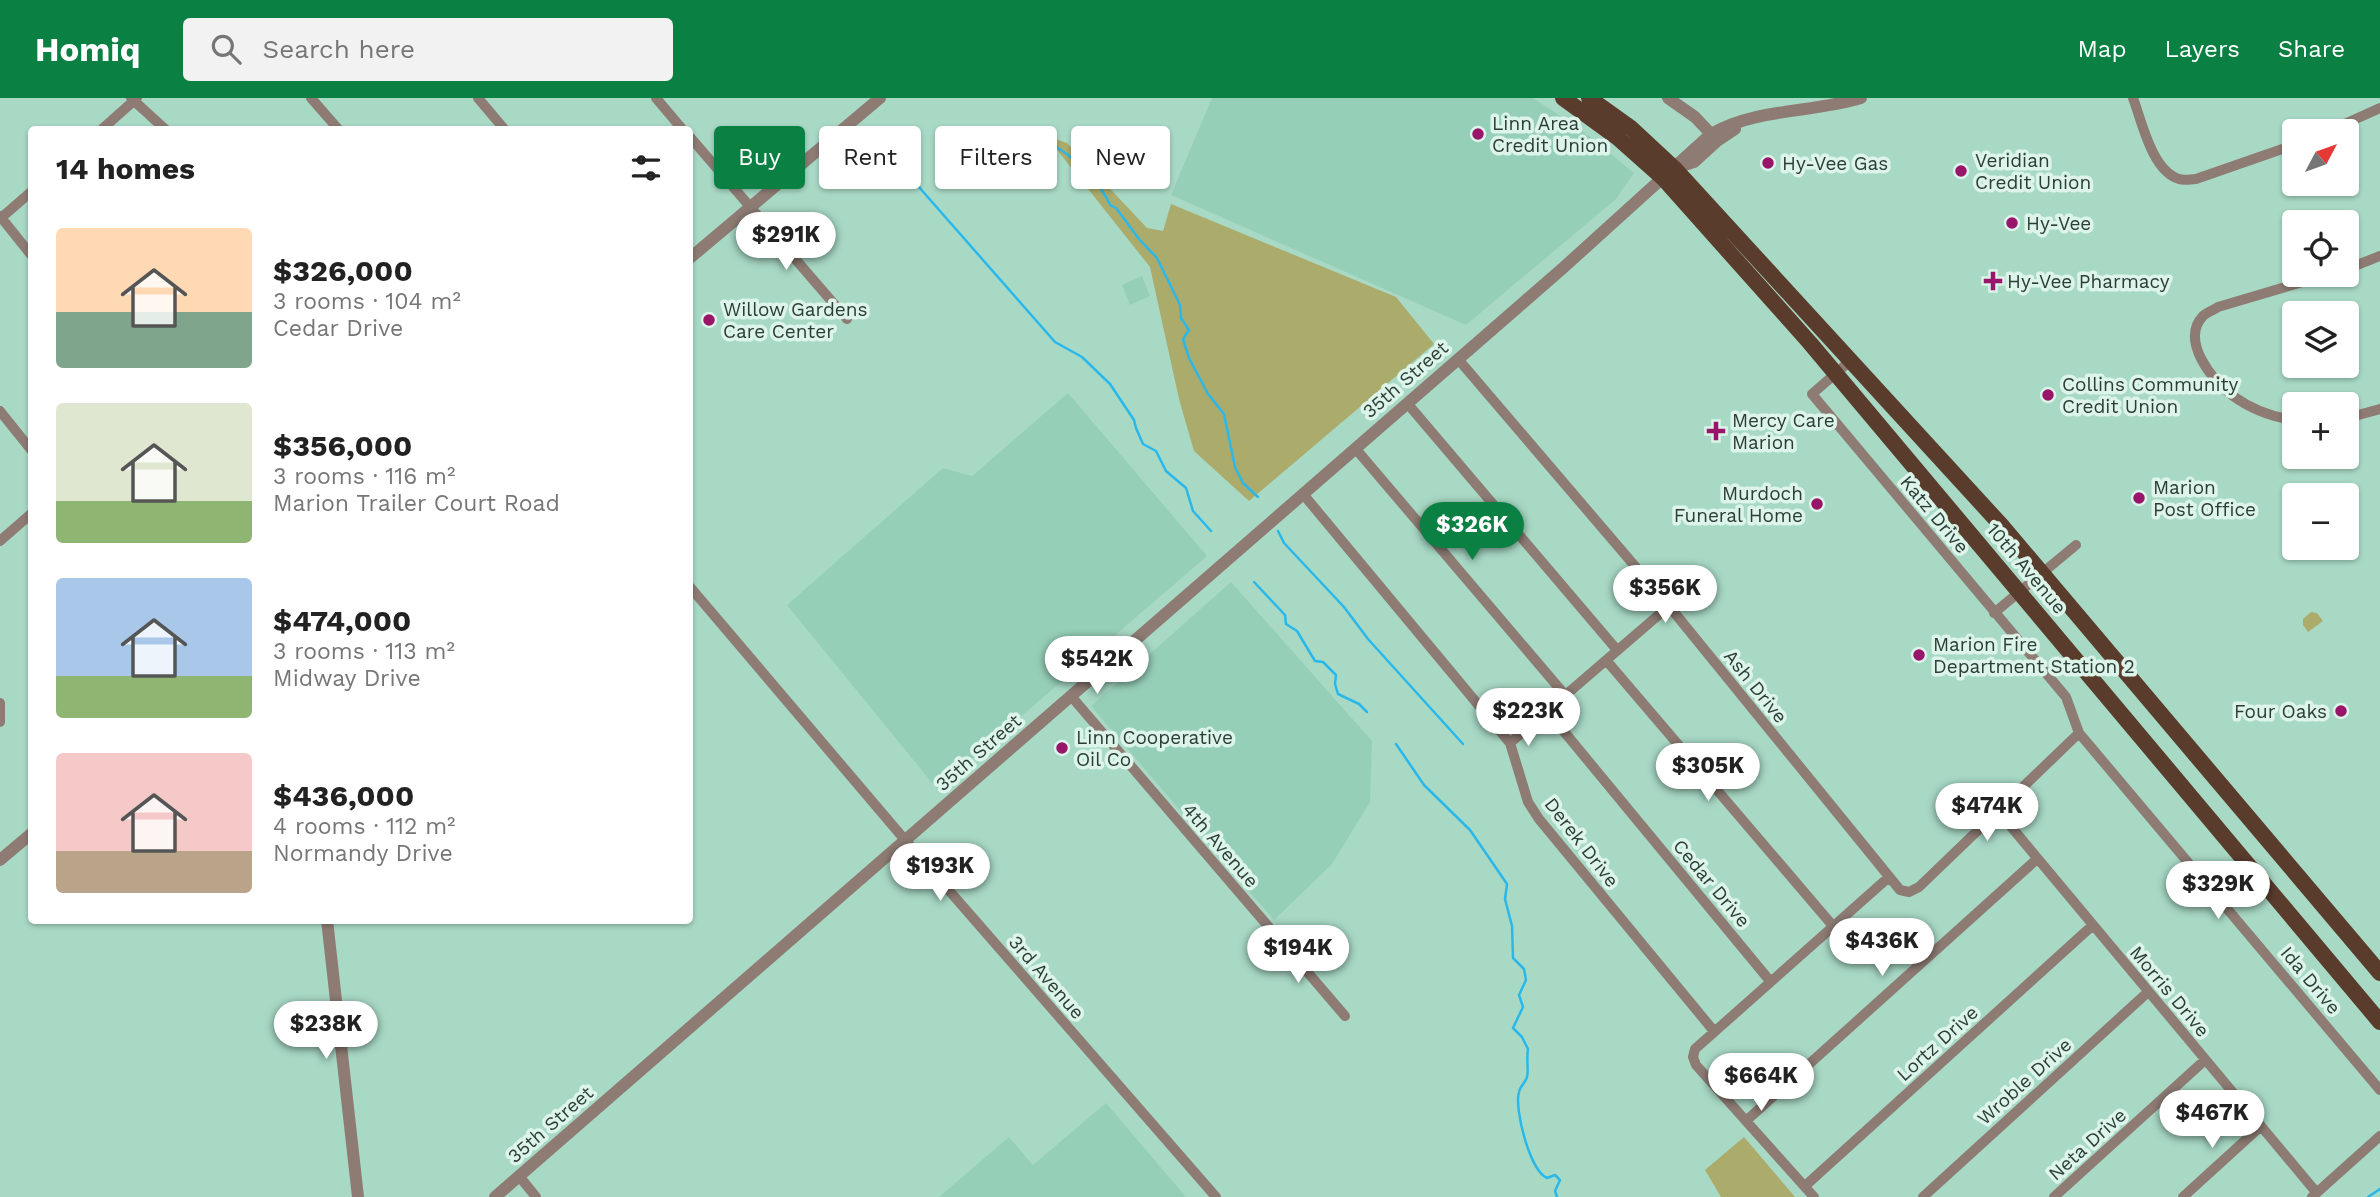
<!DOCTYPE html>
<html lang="en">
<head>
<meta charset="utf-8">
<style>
  :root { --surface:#fff; --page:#f2f2f2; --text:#222; --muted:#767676; --accent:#0b8043 }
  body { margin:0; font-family:"Work Sans",sans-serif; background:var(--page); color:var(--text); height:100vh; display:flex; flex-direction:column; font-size:26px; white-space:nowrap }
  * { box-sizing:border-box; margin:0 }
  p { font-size:23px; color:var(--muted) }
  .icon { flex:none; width:38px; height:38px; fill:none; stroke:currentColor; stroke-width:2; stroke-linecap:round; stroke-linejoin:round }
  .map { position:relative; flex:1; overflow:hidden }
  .drawer { position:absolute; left:28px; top:28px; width:665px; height:798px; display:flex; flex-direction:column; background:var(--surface); border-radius:7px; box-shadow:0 2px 5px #0004 }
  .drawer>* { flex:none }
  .hud { position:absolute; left:714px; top:28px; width:665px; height:63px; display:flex; gap:14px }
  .needle { width:46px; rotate:49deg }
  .fabs { position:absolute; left:2282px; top:21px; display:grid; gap:14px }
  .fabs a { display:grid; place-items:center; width:77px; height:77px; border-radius:7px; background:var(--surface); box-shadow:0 2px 5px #0004; font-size:35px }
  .price { position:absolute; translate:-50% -60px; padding:0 16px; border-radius:24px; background:#fff; color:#222; font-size:23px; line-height:46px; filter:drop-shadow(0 2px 4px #0008) }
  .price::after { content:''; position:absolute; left:50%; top:42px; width:21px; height:16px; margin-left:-10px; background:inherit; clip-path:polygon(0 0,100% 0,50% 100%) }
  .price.on { background:var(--accent); color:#fff }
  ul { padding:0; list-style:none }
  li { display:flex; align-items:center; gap:21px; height:175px; padding:0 28px }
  li span { display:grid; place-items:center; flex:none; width:196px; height:140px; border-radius:7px; color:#555 }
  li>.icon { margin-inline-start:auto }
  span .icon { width:84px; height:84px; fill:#fffc; stroke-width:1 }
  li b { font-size:30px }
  h2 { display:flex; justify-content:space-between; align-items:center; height:84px; padding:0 28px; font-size:30px }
  .pill { padding:0 24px; border-radius:7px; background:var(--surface); box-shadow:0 2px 5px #0004; font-size:24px; line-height:63px }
  .pill.on { background:var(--accent); color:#fff }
  header { display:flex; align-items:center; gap:42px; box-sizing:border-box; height:98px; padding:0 35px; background:var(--accent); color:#fff }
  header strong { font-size:33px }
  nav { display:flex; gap:38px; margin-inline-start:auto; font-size:24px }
  .search { width:490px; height:63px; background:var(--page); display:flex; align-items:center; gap:18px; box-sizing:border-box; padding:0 24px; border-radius:7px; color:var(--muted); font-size:26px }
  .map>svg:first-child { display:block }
  .built { fill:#96cfb8 }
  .green { fill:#abab6c }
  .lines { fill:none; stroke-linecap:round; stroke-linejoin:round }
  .stream { stroke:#2ab8eb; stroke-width:2.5 }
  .minor { stroke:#8e7c74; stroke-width:10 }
  .tertiary { stroke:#8e7c74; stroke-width:12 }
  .primary { stroke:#5a3c2c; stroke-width:16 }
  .poi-dot { fill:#99156a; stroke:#dcf4e9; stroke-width:2.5 }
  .labels { text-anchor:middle; stroke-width:7; stroke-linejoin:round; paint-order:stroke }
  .poi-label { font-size:19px; fill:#2b3e36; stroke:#dcf4e9; text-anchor:start }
  .street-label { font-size:19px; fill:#2b3e36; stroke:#dcf4e9 }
</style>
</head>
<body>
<header>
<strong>Homiq</strong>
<div class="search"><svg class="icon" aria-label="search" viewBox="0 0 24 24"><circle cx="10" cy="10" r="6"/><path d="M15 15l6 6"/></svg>Search here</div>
<nav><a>Map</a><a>Layers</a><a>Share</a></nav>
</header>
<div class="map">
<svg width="2380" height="1099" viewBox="0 0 2380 1099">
  <rect width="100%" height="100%" fill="#a8d9c5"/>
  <!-- built -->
  <path class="built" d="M1212 0H1533L1583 33 1634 75 1616 101 1466 227 1171 97Z
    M1142 178 1150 198 1130 207 1122 187Z
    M1068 295 1207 458 937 691 787 507 943 370 972 378Z
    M1231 484 1372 643 1370 704 1332 766 1274 822 1091 608Z
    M1106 1005 1186 1099H939L1009 1039 1033 1067Z"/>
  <!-- green -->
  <path class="green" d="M1046 38 1067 45 1147 130 1163 133 1171 106 1396 199 1434 246 1249 403 1194 353 1179 301 1150 169Z
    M2311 514 2317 515 2323 523 2308 534 2303 527V521Z
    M1744 1039 1795 1099H1721L1705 1072Z"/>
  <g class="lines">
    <!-- stream -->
    <path class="stream" d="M1056 49C1077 61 1101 86 1110 107L1116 110 1139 141 1157 160 1180 207 1181 220 1189 232 1183 241 1189 260 1208 296 1224 316 1235 369 1243 385 1258 399
      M904 72 1055 244 1082 259 1110 286 1134 322 1136 330 1143 346 1156 353 1166 373 1186 390 1193 413 1211 433
      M1278 433 1284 445 1344 509 1368 541 1463 646
      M1254 484 1285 517 1286 526 1297 533 1315 563 1323 564 1336 577 1335 586 1338 596 1359 606 1367 614
      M1396 646 1424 687 1470 732 1507 786 1505 801 1512 828 1513 860 1524 871 1526 882 1519 897 1523 909 1513 930 1522 939 1528 951C1526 962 1529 972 1527 979 1526 984 1520 988 1519 994 1514 1011 1530 1073 1547 1080L1555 1077 1560 1082 1555 1093 1557 1099
      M2368 1099 2380 1091"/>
    <!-- minor -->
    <path class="minor" d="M131 0 166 32
      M311 0 339 32
      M478 0 505 32
      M656 0 683 32
      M2133 0C2142 24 2152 73 2179 81 2184 83 2191 81 2196 81L2294 47
      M101 32 137 0
      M2329 33 2380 10
      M690 39 847 221
      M0 118 32 158
      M1 120 32 93
      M2347 171 2380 158
      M1458 261 1669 508 1900 792 1909 794 1919 789 2079 635
      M1850 263 1812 296 2066 599 2079 635 2380 992
      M1407 305 1617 552
      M0 313 32 353
      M2347 320 2380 311
      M2294 322C2272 319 2251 311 2233 298 2212 283 2180 242 2203 218 2207 214 2214 212 2218 209L2326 177
      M1355 350 1565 597
      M1303 396 1510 645 1528 704 1539 721 1713 932
      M0 443 32 415
      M690 489 905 742 1216 1099
      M1994 515 2076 447
      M1606 562 1833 828
      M1071 598 1345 918
      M0 605V624
      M1547 613 1770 883
      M1510 645 1669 508
      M1998 713 2316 1094
      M1747 1022 2037 761
      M519 1078 536 1099
      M1805 1088 2093 827
      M1814 1099 1696 967 1693 959 1695 951 1889 779
      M1923 1099 2148 894
      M2054 1099 2205 962
      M2183 1099 2261 1028
      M2312 1099 2380 1038"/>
    <!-- tertiary -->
    <path class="tertiary" d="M1668 0 1695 19 1711 36
      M1678 69 1694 64 1717 43 1735 31
      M690 160 880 0
      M0 762 32 735
      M327 822 358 1099
      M495 1099 1563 170 1711 36C1757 10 1811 15 1861 0"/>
    <!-- primary -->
    <path class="primary" d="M1563 0 1618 40 1663 80 1810 245 2380 924
      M1589 0 1631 30 1674 70 2002 428 2380 875"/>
  </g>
  <!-- markers -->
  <g class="poi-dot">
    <circle cx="1478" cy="36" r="7"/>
    <circle cx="1768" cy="65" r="7"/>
    <circle cx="1961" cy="73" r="7"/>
    <circle cx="2012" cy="125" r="7"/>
    <path d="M1989.5 172.5h7v7h7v7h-7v7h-7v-7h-7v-7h7z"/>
    <circle cx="709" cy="222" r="7"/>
    <circle cx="2048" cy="297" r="7"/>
    <path d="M1712.5 322.5h7v7h7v7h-7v7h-7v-7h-7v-7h7z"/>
    <circle cx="2139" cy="400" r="7"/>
    <circle cx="1817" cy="406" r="7"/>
    <circle cx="1919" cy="557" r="7"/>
    <circle cx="2341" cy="613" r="7"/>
    <circle cx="1062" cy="650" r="7"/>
  </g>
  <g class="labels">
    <!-- poi labels -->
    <g class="poi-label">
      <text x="1492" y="32">Linn Area<tspan x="1492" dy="22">Credit Union</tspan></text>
      <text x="1975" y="69">Veridian<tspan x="1975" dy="22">Credit Union</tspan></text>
      <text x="1782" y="72">Hy-Vee Gas</text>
      <text x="2026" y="132">Hy-Vee</text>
      <text x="2007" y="190">Hy-Vee Pharmacy</text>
      <text x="723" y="218">Willow Gardens<tspan x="723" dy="22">Care Center</tspan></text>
      <text x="2062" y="293">Collins Community<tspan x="2062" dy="22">Credit Union</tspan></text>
      <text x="1732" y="329">Mercy Care<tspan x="1732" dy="22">Marion</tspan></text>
      <text x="2153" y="396">Marion<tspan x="2153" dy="22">Post Office</tspan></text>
      <text x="1803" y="402" text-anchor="end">Murdoch<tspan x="1803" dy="22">Funeral Home</tspan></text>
      <text x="1933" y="553">Marion Fire<tspan x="1933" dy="22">Department Station 2</tspan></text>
      <text x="2327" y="620" text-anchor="end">Four Oaks</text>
      <text x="1076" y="646">Linn Cooperative<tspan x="1076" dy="22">Oil Co</tspan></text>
    </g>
    <!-- street labels -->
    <g class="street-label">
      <text transform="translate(1405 281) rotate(-41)" y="7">35th Street</text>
      <text transform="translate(1935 416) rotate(50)" y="7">Katz Drive</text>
      <text transform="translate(2027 470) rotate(50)" y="7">10th Avenue</text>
      <text transform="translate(1756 588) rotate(51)" y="7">Ash Drive</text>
      <text transform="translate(978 654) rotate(-41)" y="7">35th Street</text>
      <text transform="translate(1582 744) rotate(52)" y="7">Derek Drive</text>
      <text transform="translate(1221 747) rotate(49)" y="7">4th Avenue</text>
      <text transform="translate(1712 785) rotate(50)" y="7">Cedar Drive</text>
      <text transform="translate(1047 879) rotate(49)" y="7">3rd Avenue</text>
      <text transform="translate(2311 882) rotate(50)" y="7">Ida Drive</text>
      <text transform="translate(2170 893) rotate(50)" y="7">Morris Drive</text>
      <text transform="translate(1937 945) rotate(-42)" y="7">Lortz Drive</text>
      <text transform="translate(2024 983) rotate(-42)" y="7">Wroble Drive</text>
      <text transform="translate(550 1026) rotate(-41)" y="7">35th Street</text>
      <text transform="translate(2087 1046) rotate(-42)" y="7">Neta Drive</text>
    </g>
  </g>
</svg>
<div class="fabs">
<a><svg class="needle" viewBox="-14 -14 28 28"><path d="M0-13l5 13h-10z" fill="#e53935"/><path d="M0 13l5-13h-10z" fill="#767676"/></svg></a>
<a><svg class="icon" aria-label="locate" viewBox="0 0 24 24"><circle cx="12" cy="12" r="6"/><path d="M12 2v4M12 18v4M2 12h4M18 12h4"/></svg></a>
<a><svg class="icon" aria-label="layers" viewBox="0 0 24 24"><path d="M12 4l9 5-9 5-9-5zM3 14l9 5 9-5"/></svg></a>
<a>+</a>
<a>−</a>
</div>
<b class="price" style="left:786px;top:174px">$291K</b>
<b class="price on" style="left:1472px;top:464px">$326K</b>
<b class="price" style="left:1665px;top:527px">$356K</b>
<b class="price" style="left:1097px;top:598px">$542K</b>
<b class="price" style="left:1528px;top:650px">$223K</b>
<b class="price" style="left:1708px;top:705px">$305K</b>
<b class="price" style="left:1987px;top:745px">$474K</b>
<b class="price" style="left:940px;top:805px">$193K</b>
<b class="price" style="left:2218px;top:823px">$329K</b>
<b class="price" style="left:1882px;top:880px">$436K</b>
<b class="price" style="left:1298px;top:887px">$194K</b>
<b class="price" style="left:326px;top:963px">$238K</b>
<b class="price" style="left:1761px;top:1015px">$664K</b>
<b class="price" style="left:2212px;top:1052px">$467K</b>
<div class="hud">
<a class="pill on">Buy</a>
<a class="pill">Rent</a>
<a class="pill">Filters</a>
<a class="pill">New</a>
</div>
<section class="drawer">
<h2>14 homes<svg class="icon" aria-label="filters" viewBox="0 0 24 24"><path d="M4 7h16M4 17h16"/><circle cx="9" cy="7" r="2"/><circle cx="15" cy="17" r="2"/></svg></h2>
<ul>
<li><span style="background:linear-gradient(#ffd9b3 60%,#7fa58c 0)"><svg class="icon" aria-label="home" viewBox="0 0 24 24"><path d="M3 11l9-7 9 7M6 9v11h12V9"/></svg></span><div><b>$326,000</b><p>3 rooms · 104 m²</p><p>Cedar Drive</p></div></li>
<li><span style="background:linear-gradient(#dfe7d0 70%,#8fb573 0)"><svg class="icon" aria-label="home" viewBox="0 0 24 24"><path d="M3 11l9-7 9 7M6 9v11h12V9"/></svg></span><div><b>$356,000</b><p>3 rooms · 116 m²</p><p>Marion Trailer Court Road</p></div></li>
<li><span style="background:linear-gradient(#a9c7e8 70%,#8fb573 0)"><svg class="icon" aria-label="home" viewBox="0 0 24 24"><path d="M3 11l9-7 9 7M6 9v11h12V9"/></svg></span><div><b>$474,000</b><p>3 rooms · 113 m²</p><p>Midway Drive</p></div></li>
<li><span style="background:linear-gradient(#f6c9c9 70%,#b9a48a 0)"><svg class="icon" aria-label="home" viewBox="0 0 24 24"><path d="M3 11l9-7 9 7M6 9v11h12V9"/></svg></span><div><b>$436,000</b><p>4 rooms · 112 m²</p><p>Normandy Drive</p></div></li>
</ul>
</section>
</div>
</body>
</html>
